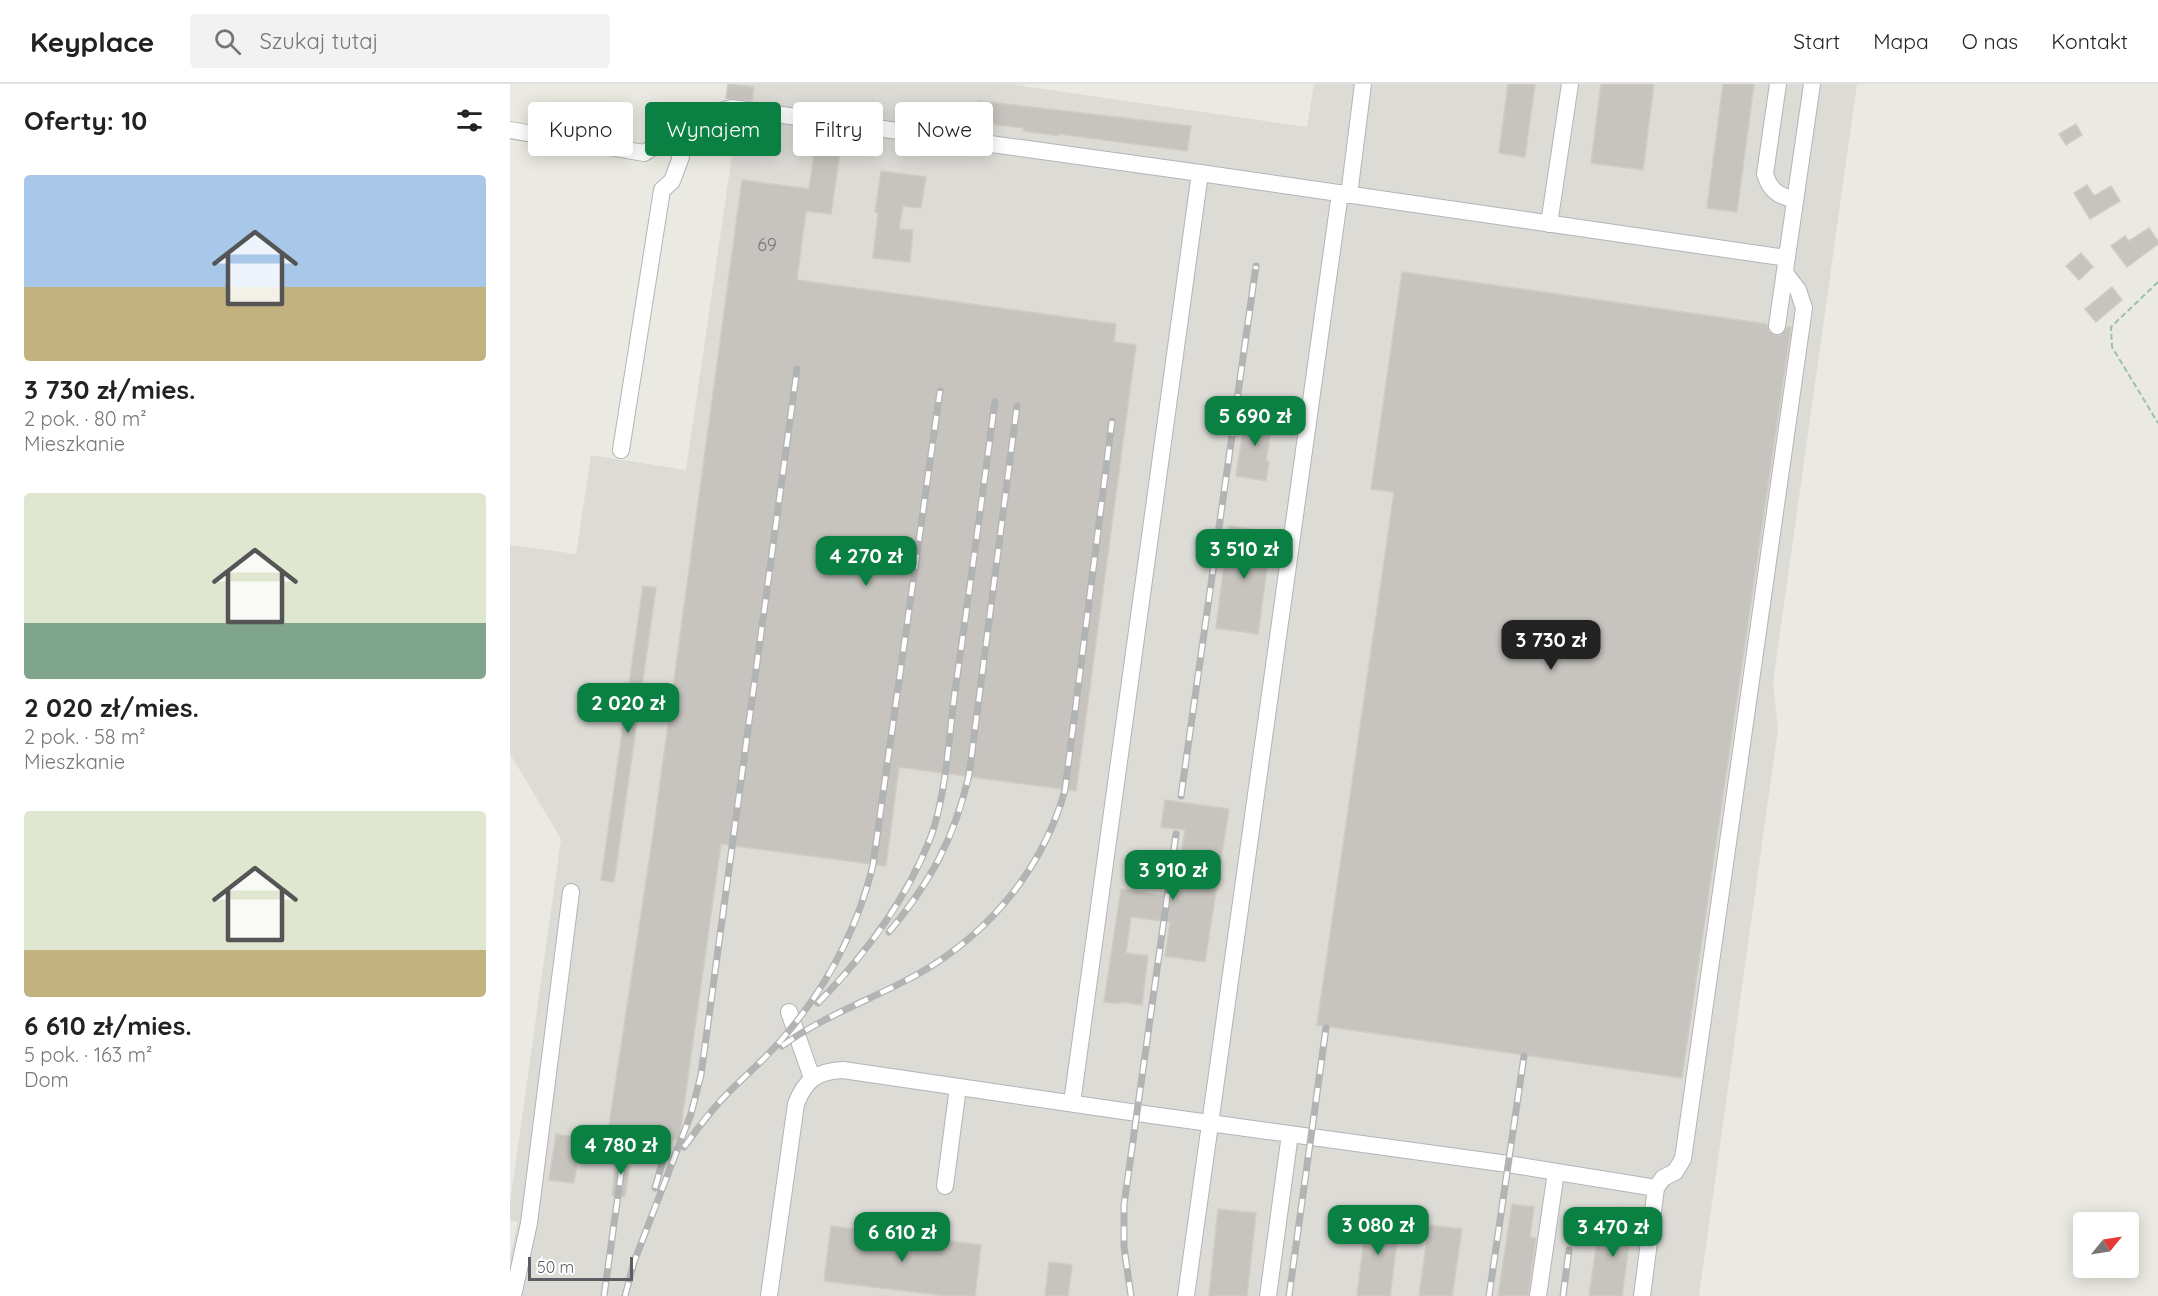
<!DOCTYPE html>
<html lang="pl">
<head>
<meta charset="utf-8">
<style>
  :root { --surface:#fff; --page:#f2f2f2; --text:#222; --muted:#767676; --line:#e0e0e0; --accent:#0b8043 }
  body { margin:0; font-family:Quicksand,sans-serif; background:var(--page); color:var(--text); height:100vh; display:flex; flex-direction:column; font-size:22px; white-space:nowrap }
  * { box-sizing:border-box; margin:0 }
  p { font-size:20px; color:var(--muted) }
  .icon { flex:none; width:33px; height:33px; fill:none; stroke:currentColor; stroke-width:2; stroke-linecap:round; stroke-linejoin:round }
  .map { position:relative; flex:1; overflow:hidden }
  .side { display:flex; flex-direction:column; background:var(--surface); width:510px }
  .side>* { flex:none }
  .top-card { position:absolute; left:18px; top:18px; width:570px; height:54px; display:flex; gap:12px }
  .needle { width:39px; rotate:60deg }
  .buttons { position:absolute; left:1563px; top:1128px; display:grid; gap:12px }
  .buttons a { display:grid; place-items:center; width:66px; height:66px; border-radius:6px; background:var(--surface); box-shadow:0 3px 15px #0003; font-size:30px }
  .scale { position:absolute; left:18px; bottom:15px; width:105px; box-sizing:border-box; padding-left:6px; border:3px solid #5a5d61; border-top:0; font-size:16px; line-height:21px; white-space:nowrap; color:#5a5d61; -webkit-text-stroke:4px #fff; paint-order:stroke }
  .price { position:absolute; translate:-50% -51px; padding:0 14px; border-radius:12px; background:var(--accent); color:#fff; font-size:20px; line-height:39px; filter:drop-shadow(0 2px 3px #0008) }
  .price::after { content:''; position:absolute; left:50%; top:36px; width:18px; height:14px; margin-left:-9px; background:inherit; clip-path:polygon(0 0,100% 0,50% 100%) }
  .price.active { background:#222; color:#fff }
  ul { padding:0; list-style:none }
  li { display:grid; align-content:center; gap:12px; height:318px; padding:0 24px }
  li span { display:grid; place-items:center; height:186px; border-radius:6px; color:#555 }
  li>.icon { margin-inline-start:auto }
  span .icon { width:108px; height:108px; fill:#fffc; stroke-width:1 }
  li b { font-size:26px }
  h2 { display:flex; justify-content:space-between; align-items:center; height:72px; padding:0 24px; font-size:26px }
  .pill { padding:0 21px; border-radius:6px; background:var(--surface); box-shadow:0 3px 15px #0003; font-size:21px; line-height:54px }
  .pill.active { background:var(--accent); color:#fff }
  header { display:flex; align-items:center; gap:36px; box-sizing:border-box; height:84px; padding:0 30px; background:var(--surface); border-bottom:2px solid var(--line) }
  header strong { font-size:28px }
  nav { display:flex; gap:33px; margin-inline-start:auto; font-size:21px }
  .search { width:420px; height:54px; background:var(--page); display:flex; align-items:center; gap:15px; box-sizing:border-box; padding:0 21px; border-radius:6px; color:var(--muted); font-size:22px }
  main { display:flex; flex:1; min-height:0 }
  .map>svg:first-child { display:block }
  .industrial { fill:#dddbd6 }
  .building { fill:#c7c4bf; stroke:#cfccc1; stroke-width:1.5 }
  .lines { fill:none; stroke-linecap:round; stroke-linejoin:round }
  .minor-casing { stroke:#b2b4b8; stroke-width:18 }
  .path { stroke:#9bc0a8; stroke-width:2; stroke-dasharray:6 3; stroke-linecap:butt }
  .minor { stroke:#fff; stroke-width:16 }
  .rail-casing { stroke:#b2b3b3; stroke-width:7 }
  .rail { stroke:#fff; stroke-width:4.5; stroke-dasharray:14; stroke-linecap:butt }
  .labels { text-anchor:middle; stroke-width:6; stroke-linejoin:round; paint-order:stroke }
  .number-label { font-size:18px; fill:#757778 }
</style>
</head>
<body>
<header>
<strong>Keyplace</strong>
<div class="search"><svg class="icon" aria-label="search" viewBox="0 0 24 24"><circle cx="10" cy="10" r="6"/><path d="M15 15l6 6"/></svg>Szukaj tutaj</div>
<nav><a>Start</a><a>Mapa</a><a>O nas</a><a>Kontakt</a></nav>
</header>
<main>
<section class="side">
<h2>Oferty: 10<svg class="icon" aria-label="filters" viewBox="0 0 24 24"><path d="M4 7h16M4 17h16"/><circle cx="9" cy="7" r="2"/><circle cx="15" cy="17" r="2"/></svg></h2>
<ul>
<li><span style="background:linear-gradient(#a9c7e8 60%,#c2b280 0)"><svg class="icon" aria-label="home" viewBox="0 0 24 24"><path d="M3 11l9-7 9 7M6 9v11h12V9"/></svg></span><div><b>3 730 zł/mies.</b><p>2 pok. · 80 m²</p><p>Mieszkanie</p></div></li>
<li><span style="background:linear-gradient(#dfe7d0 70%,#7fa58c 0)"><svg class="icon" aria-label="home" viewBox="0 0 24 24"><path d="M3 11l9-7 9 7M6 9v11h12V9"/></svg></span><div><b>2 020 zł/mies.</b><p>2 pok. · 58 m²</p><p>Mieszkanie</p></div></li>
<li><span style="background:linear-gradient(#dfe7d0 75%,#c2b280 0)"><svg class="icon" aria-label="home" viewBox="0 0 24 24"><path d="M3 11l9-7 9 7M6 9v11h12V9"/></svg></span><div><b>6 610 zł/mies.</b><p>5 pok. · 163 m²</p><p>Dom</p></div></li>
</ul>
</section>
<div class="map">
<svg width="1648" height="1212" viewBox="0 0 1648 1212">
  <rect width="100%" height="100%" fill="#ebeae2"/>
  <!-- industrial -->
  <path class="industrial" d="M218 0H499L797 43 804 0H1347L1263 599 1268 645 1189 1212H0V1173L8 1138 0 1136V1119L51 755 0 670V461L66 470 81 371 176 386 227 37 234 38 236 26V17L216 14Z"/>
  <!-- building -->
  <path class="building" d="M218 0 244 3 242 16 216 14Z
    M998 0H1025L1015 73 989 69Z
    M1091 0H1144L1133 86 1081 79Z
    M1213 0H1244L1227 128 1197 124Z
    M469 17 681 42 677 67 549 50V52L513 47 514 44 466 38Z
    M1566 40 1572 51 1556 61 1549 50Z
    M305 65 330 68 321 130 296 127 287 196 606 240 604 258 626 261 566 707 389 683 376 782 211 760 169 1056 98 1048 143 751 232 96 299 105Z
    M371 87 416 93 411 124 393 122 389 145 403 146 400 178 363 174 368 129 365 128Z
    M1577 101 1584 112 1601 102 1610 117 1580 135 1564 109Z
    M1639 144 1648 157V160L1617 183 1601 162 1615 152 1619 157Z
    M1571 169 1583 183 1569 196 1556 182Z
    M892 188 1257 240 1258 246 1265 252 1271 251 1277 243H1281L1172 994 807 941 884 408 861 405Z
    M1602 203 1612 216 1586 238 1575 225Z
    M736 329 763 333 756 377H759L756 397 726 392Z
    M719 442 762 448 748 550 706 544Z
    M133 502 146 504 104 798 91 796Z
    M655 716 719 725 695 878 655 872 660 838 621 833 616 869 638 872 632 921 610 918V920L594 918 611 805 664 813 675 746 651 743Z
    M46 1050 71 1054 64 1099 39 1096Z
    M107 1071 121 1072 115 1113 102 1111Z
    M1002 1120 1024 1123 1020 1153 1026 1154 1018 1212H988Z
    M1111 1123 1128 1125 1126 1139 1122 1138 1112 1212H1079L1088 1150 1107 1153Z
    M708 1125 746 1129 737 1212H699Z
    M857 1131 890 1135 880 1212H847Z
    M919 1141 952 1145 942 1212H909Z
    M321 1142 471 1161 465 1212H437L314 1197Z
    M539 1178 562 1181 558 1212H535Z"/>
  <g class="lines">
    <defs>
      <path id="minor" d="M1268 0 1255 90C1260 107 1269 112 1285 116
        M0 46 134 69 195 31 222 24 690 89 1277 174
        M839 111 853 0
        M1039 140 1060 0
        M1267 242 1302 0
        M111 366 152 106 162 97 171 73 161 52
        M279 928 302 994
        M562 1019 690 89
        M435 1102 448 1003
        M3 1212 19 1139 61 808
        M259 1212 286 1020C295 996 307 987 333 986L627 1029 998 1080 1146 1104
        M676 1212 830 109
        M758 1212 780 1050
        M1028 1212 1046 1088
        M1132 1212 1146 1104 1153 1094 1165 1088 1173 1075 1294 224 1288 206 1275 189"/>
    </defs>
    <!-- minor casing -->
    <use href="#minor" class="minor-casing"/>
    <!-- path -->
    <path class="path" d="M1648 198 1601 243 1602 263 1648 339"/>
    <!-- minor -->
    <use href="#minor" class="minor"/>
    <defs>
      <path id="rail" d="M671 712 746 182
        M379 848C421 797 444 755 459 691L507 322
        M308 919C355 871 395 818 420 755 436 714 439 651 445 607 459 511 472 414 485 318
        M272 962C309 935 352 919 393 898 471 859 531 791 555 706L602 337
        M174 1063C188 1044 201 1026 218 1009 236 991 256 974 273 954 317 903 347 846 363 781L430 307
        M145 1104 158 1058
        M94 1212 115 1061
        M115 1212 124 1178 181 1030 191 991 287 285
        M621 1212 614 1163V1121L666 750
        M779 1212 816 944
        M979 1212 1014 972
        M1053 1212 1059 1166"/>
    </defs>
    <!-- rail casing -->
    <use href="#rail" class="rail-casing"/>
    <!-- rail -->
    <use href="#rail" class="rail"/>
  </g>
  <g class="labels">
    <!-- number labels -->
    <g class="number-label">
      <text x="257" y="167">69</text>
    </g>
  </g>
</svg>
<div class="buttons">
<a><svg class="needle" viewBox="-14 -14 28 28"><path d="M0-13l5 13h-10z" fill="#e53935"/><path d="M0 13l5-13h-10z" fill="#767676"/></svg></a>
</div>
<div class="scale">50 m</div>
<b class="price" style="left:745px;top:363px">5 690 zł</b>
<b class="price" style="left:734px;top:496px">3 510 zł</b>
<b class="price" style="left:356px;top:503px">4 270 zł</b>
<b class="price active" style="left:1041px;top:587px">3 730 zł</b>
<b class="price" style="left:118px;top:650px">2 020 zł</b>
<b class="price" style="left:663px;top:817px">3 910 zł</b>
<b class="price" style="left:111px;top:1092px">4 780 zł</b>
<b class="price" style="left:868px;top:1172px">3 080 zł</b>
<b class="price" style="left:1103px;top:1174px">3 470 zł</b>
<b class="price" style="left:392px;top:1179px">6 610 zł</b>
<div class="top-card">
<a class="pill">Kupno</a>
<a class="pill active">Wynajem</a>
<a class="pill">Filtry</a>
<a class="pill">Nowe</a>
</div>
</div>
</main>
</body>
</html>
